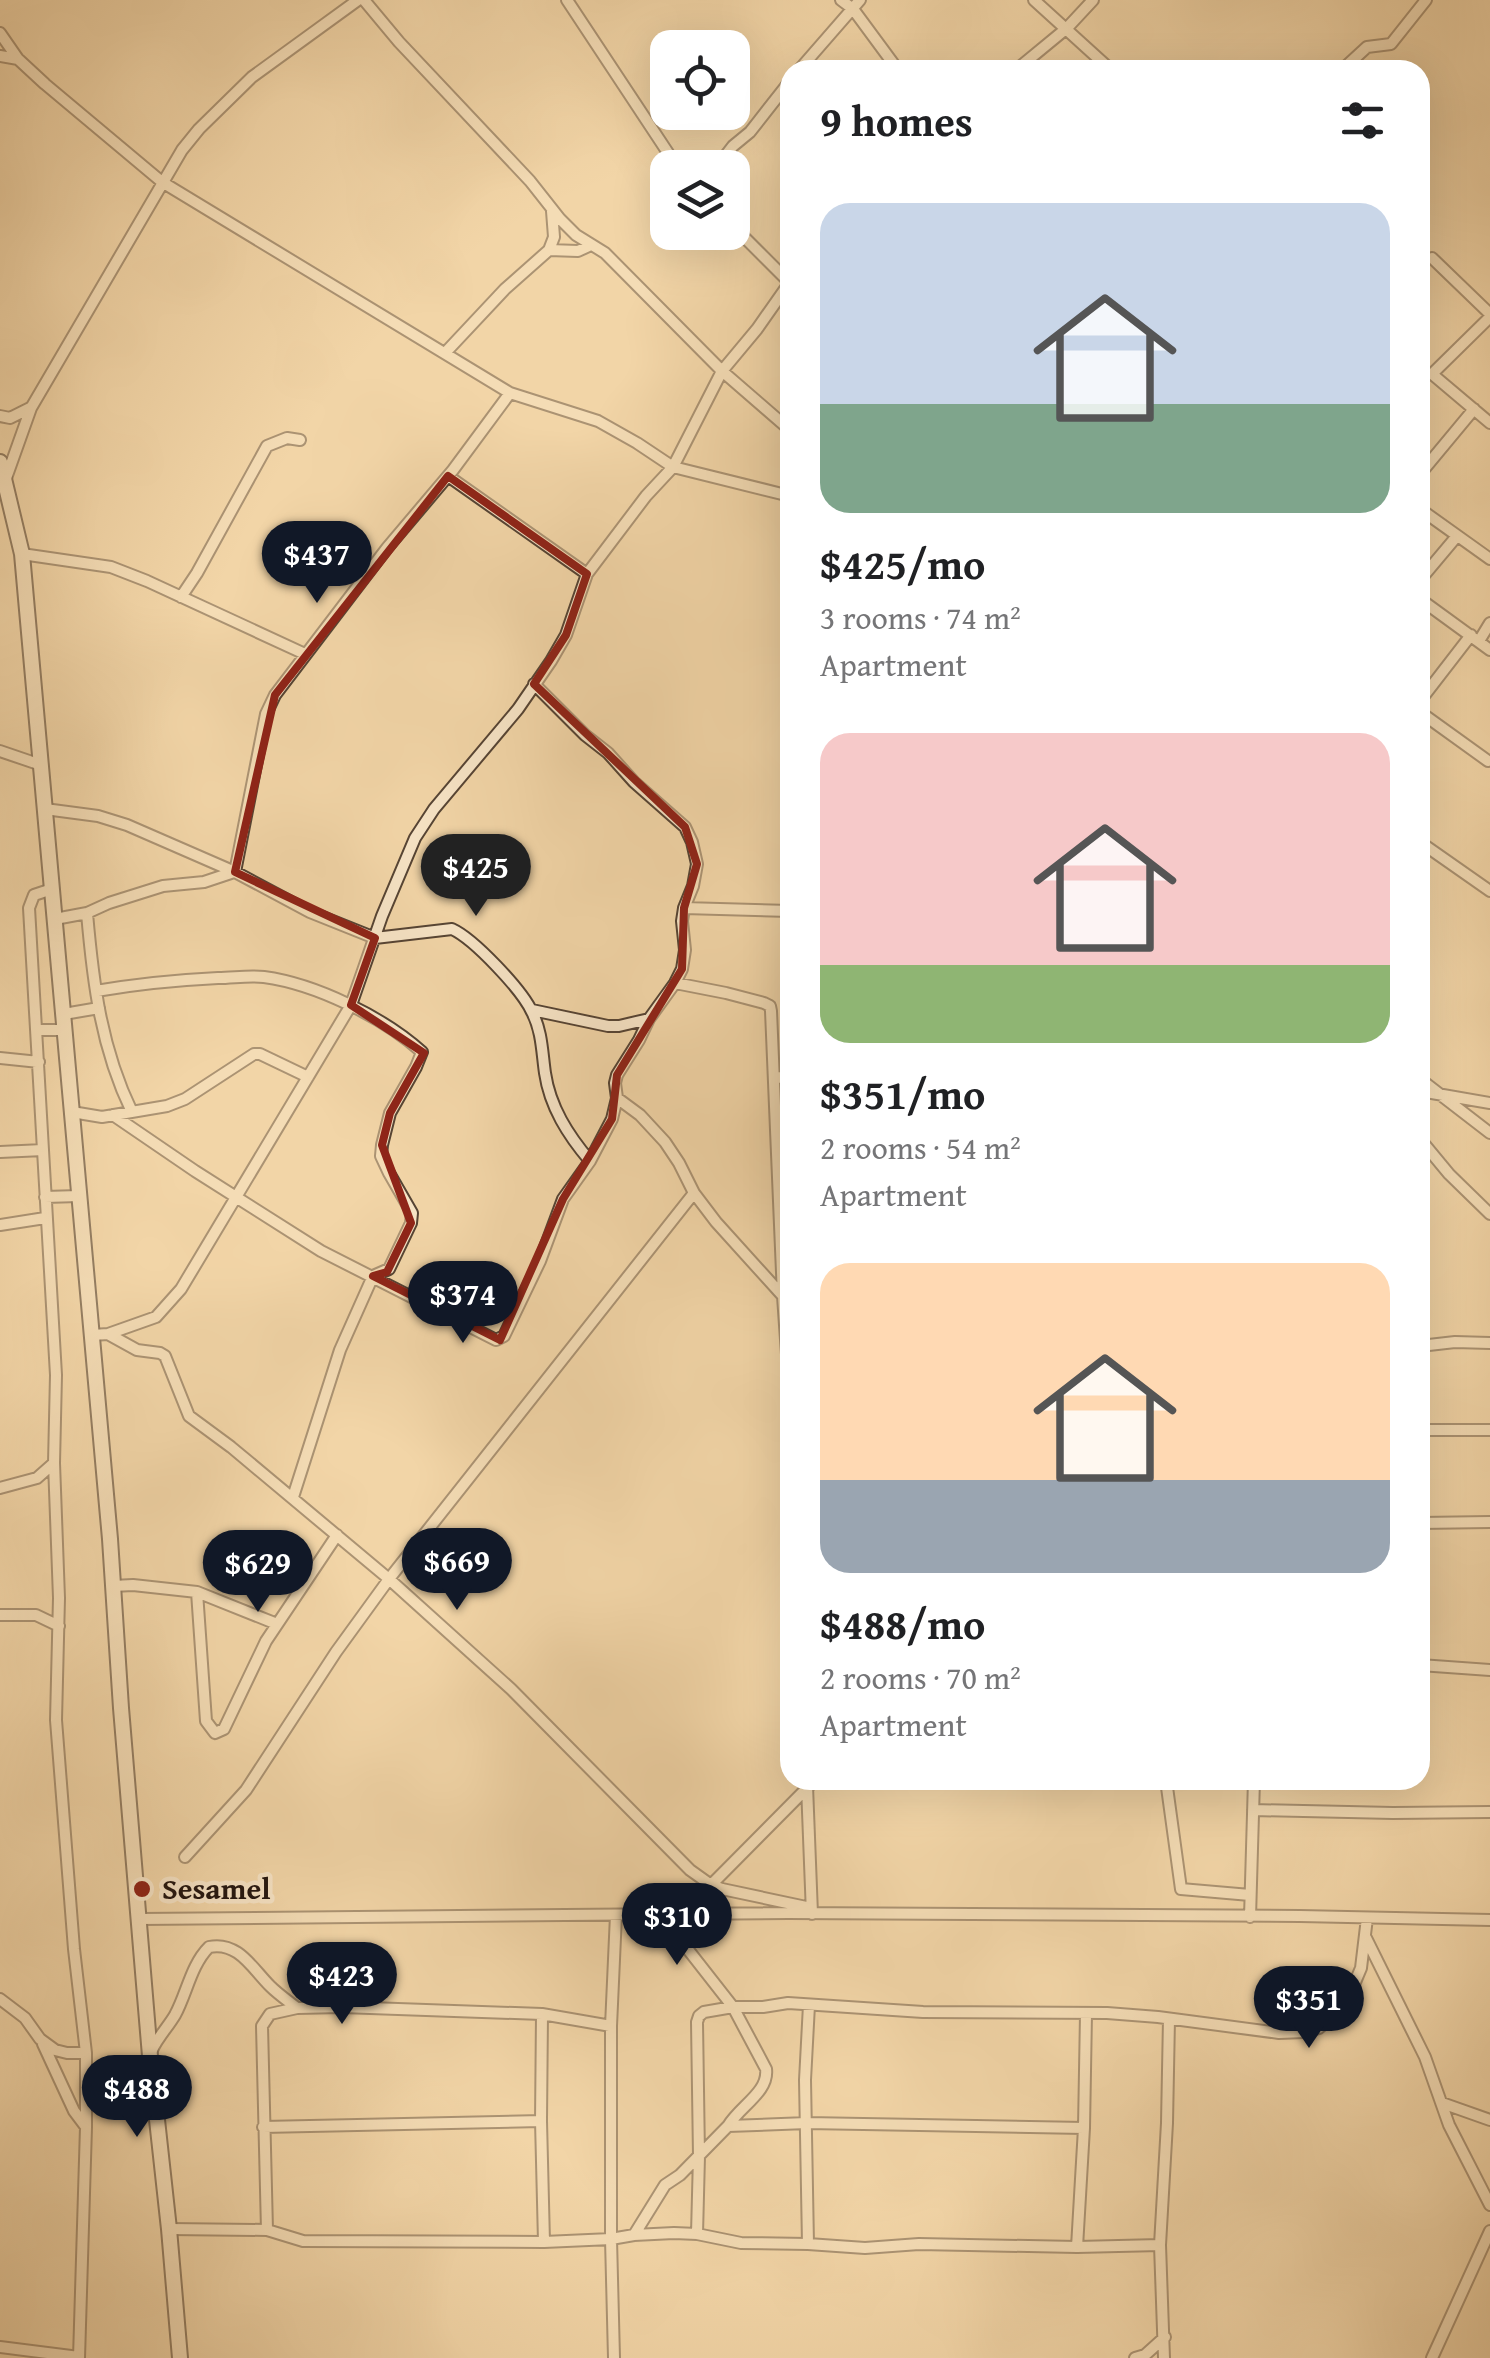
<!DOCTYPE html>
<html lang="en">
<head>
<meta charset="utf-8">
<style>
  :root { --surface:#fff; --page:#f2f2f2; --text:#202124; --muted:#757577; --accent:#111827 }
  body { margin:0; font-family:"Gentium Book Plus",serif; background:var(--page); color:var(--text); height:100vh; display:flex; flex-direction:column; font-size:38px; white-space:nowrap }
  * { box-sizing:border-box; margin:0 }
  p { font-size:32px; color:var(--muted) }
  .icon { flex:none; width:55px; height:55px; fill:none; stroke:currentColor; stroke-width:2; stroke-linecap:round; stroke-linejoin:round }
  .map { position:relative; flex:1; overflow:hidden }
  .side { position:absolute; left:780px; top:60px; width:650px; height:1730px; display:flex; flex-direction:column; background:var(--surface); border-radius:30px; box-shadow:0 10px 40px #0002 }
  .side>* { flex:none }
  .controls { position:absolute; left:650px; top:30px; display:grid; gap:20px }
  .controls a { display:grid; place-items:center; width:100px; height:100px; border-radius:20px; background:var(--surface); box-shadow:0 10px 40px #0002; font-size:50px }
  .price { position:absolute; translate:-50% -85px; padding:0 22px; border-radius:35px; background:var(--accent); color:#fff; font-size:32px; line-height:65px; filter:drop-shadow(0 2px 5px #0008) }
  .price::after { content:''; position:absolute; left:50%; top:60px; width:30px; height:22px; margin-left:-15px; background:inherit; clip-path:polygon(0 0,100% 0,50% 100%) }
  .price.selected { background:#222; color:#fff }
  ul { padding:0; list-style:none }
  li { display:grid; align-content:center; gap:20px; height:530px; padding:0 40px }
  li span { display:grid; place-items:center; height:310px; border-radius:30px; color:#555 }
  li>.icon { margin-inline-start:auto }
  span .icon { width:180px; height:180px; fill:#fffc; stroke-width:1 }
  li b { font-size:42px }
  h2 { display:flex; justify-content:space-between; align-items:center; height:120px; padding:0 40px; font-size:42px }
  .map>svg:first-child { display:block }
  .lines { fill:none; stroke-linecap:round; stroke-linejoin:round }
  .street-casing { stroke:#564434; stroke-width:14 }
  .secondary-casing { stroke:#22140e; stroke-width:18 }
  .street { stroke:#f7e4c6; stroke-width:10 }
  .secondary { stroke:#f7e4c6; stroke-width:14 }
  .marked { fill:none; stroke:#8f2418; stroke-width:8; stroke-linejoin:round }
  .poi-dot { fill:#8f2418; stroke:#f7e4c6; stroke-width:4 }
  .labels { text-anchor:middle; stroke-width:9; stroke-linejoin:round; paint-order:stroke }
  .poi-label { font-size:30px; font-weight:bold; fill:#22140e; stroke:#f7e4c6; text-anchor:start }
</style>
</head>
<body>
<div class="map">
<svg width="1490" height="2358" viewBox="0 0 1490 2358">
  <rect width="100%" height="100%" fill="#f2d5a7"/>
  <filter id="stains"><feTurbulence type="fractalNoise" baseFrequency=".002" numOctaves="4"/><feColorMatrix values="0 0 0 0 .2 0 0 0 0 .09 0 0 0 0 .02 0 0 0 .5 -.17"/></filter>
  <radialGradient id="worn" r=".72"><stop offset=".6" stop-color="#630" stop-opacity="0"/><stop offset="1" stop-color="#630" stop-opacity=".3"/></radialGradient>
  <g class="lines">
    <defs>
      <path id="street" d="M364 0 399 42 530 181 560 219 576 235 605 253 722 371 790 430
        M567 0 678 168
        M841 0 853 9 898 70
        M1034 0 1111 70
        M0 33 18 59 45 84 162 182 510 393 598 421 637 443 673 467 790 496
        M0 56 18 59
        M799 70 860 0
        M1016 70 1067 28 1093 0
        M1342 70 1367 47 1391 44 1426 0
        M716 168 733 146 750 132 790 81
        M732 225 790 283
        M549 250 578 251 591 245
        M1432 258 1490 314
        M445 353 505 289 549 250 554 237 552 211
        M1420 374H1432L1490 423
        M1432 374 1490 317
        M0 416 10 418 30 408
        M1420 474 1474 409
        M448 476 587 574
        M5 481 31 408 182 150 199 129 252 77 358 0
        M1420 509 1490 559
        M22 554 111 567 147 581 305 654
        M1420 580 1457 536
        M181 597 197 573 267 446 287 438 300 440
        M1420 599 1490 650
        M1479 641 1490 623
        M1420 701 1471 635
        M1420 712 1488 761
        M0 751 41 765
        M45 809 98 816 127 825 235 872 310 912 375 938 452 929C474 939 522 990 532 1012 542 1031 542 1052 545 1073 550 1107 568 1135 590 1161
        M1420 842 1490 891
        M235 872 266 714 275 695 387 548 453 470 510 393
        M52 889 34 895 29 908 56 1375 54 1463 59 1598 56 1720 74 1949 86 2053V2127L79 2358
        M684 908 790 911
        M87 913C93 983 101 1048 132 1112
        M55 919 87 913 109 903 163 886 204 882 234 872
        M675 983 726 993 764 1003 770 1006 771 1011 783 1296 790 1398
        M96 991C137 984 177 980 218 978 233 978 249 975 264 977 316 984 383 1017 422 1052L416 1067 390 1113 382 1145 381 1156 389 1173 412 1213 411 1223 389 1269 373 1276 340 1350 293 1497
        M532 1010 608 1026H619L649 1019 675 983 682 969 685 950 682 921 684 908 693 886 697 864 692 842 685 827 634 782 608 753 585 735 534 684
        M64 1014 99 1008
        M37 1030H65
        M0 1058 39 1062
        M775 1077 790 1078
        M1420 1079 1490 1133
        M1420 1091 1490 1103
        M617 1098 640 1115 665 1142 679 1163 694 1193 716 1222 782 1295
        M72 1112 102 1117 167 1106 185 1099 254 1054H260L308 1077
        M113 1115 195 1171 321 1251 496 1340 504 1336 540 1261 563 1199 590 1161 612 1119 617 1098 615 1083 617 1075 639 1040 649 1019
        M1420 1139 1449 1174 1490 1214
        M0 1152 43 1150
        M45 1197 79 1196
        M0 1225 45 1218
        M108 1334 137 1350 160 1353 165 1356 189 1416 231 1447 389 1579 511 1689 690 1870 711 1885 722 1889 811 1908
        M92 1335 108 1334 156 1317 181 1289 351 1005 382 916 415 838 434 809 518 709 551 661 566 635 587 574 646 496 673 467 722 371 757 329 790 282
        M1420 1346 1455 1342 1490 1343
        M1420 1430H1490
        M0 1488 37 1478 54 1463
        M1420 1523 1490 1522
        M113 1586 133 1585 197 1592 277 1624
        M197 1592 206 1721 215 1733 224 1729 266 1641 337 1535
        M0 1615H36L59 1626
        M1420 1665 1490 1670
        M1166 1780 1181 1889 1250 1895
        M807 1786 812 1914
        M1253 1810 1393 1813 1490 1812
        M185 1857 246 1790 336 1652 389 1579 694 1193
        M616 1915 611 2026V2239L634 2235 674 2233 697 2234 741 2243 808 2244
        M1250 1917 1254 1780
        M140 1919 788 1913 1300 1916 1490 1920
        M1366 1938 1425 2057 1449 2125 1490 2205
        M0 1999 25 2018 40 2039 55 2050 67 2053H86
        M809 2005 805 2080 808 2244 865 2248 919 2244 1077 2247 1160 2245
        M611 2026 542 2014 342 2007 297 2008 270 2014 262 2026 267 2230 303 2241 544 2242 611 2239 614 2358
        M43 2044 74 2111 86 2127
        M152 2050C158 2037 168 2027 175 2015 187 1993 191 1965 209 1947 238 1941 252 1968 270 1986 278 1994 288 2001 297 2008
        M1442 2103 1490 2120
        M541 2121 542 2014
        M728 2126C740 2106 769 2092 766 2069L733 2007 686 1947 680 1932V1924L684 1916 711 1885 815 1780
        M263 2127 541 2121 544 2242
        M1084 2128 1086 2014
        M169 2229 267 2230
        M697 2234 699 2156 697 2022 699 2016 704 2012 733 2007H763L788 2003 923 2012 1107 2013 1158 2017 1279 2033 1304 2032 1319 2028 1326 2022 1353 1987 1361 1968 1367 1918
        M634 2235 665 2185 680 2175 728 2126 807 2123 1084 2128 1077 2247
        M0 2347 79 2357
        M1135 2358 1145 2355 1165 2337
        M1164 2358 1160 2245 1167 2123 1169 2019
        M1432 2358 1490 2231"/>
      <path id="secondary" d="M0 462 22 554 110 1539 121 1708 150 2056 169 2229 180 2358"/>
    </defs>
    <!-- street casing -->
    <use href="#street" class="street-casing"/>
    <!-- secondary casing -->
    <use href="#secondary" class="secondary-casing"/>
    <!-- street -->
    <use href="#street" class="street"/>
    <!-- secondary -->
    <use href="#secondary" class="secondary"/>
  </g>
  <!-- marked area -->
  <path d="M0 0H1490V2358H0ZM448 476 587 574 566 635 534 684 685 827 697 864 684 908 682 969 617 1075 612 1119 563 1199 500 1340 373 1276 387 1272 411 1223 382 1145 390 1113 424 1053 351 1005 375 938 235 872 275 695Z" fill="#f2d5a7" fill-opacity=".55" fill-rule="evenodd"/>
  <path class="marked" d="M448 476 587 574 566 635 534 684 685 827 697 864 684 908 682 969 617 1075 612 1119 563 1199 500 1340 373 1276 387 1272 411 1223 382 1145 390 1113 424 1053 351 1005 375 938 235 872 275 695Z"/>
  <!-- markers -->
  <circle class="poi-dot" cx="142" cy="1889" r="10"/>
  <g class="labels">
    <!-- poi labels -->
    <g class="poi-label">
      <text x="162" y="1899">Sesamel</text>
    </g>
  </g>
  <rect width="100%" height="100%" filter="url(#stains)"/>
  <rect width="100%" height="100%" fill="url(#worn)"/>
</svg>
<div class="controls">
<a><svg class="icon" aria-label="locate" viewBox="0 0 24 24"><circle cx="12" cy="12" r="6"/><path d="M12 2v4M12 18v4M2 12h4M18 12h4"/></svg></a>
<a><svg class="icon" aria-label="layers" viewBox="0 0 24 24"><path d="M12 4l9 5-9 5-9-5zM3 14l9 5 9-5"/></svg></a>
</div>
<b class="price" style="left:317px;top:606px">$437</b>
<b class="price selected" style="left:476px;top:919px">$425</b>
<b class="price" style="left:463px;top:1346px">$374</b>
<b class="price" style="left:457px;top:1613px">$669</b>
<b class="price" style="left:258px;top:1615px">$629</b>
<b class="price" style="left:677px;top:1968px">$310</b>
<b class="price" style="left:342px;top:2027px">$423</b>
<b class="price" style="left:1309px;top:2051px">$351</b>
<b class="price" style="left:137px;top:2140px">$488</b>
<section class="side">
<h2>9 homes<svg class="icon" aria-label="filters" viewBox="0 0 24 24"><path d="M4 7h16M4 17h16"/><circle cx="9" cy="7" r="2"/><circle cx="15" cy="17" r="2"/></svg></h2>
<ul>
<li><span style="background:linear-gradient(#c9d6e8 65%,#7fa58c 0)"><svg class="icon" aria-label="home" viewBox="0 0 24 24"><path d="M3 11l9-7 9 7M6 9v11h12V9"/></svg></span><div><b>$425/mo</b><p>3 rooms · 74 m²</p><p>Apartment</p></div></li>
<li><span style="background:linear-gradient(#f6c9c9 75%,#8fb573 0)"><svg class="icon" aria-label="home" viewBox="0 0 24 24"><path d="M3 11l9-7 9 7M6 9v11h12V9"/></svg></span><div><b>$351/mo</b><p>2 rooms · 54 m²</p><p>Apartment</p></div></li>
<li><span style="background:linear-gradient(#ffd9b3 70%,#9aa5b1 0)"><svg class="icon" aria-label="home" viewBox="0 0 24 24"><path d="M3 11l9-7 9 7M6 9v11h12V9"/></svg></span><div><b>$488/mo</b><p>2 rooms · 70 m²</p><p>Apartment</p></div></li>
</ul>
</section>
</div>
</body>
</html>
